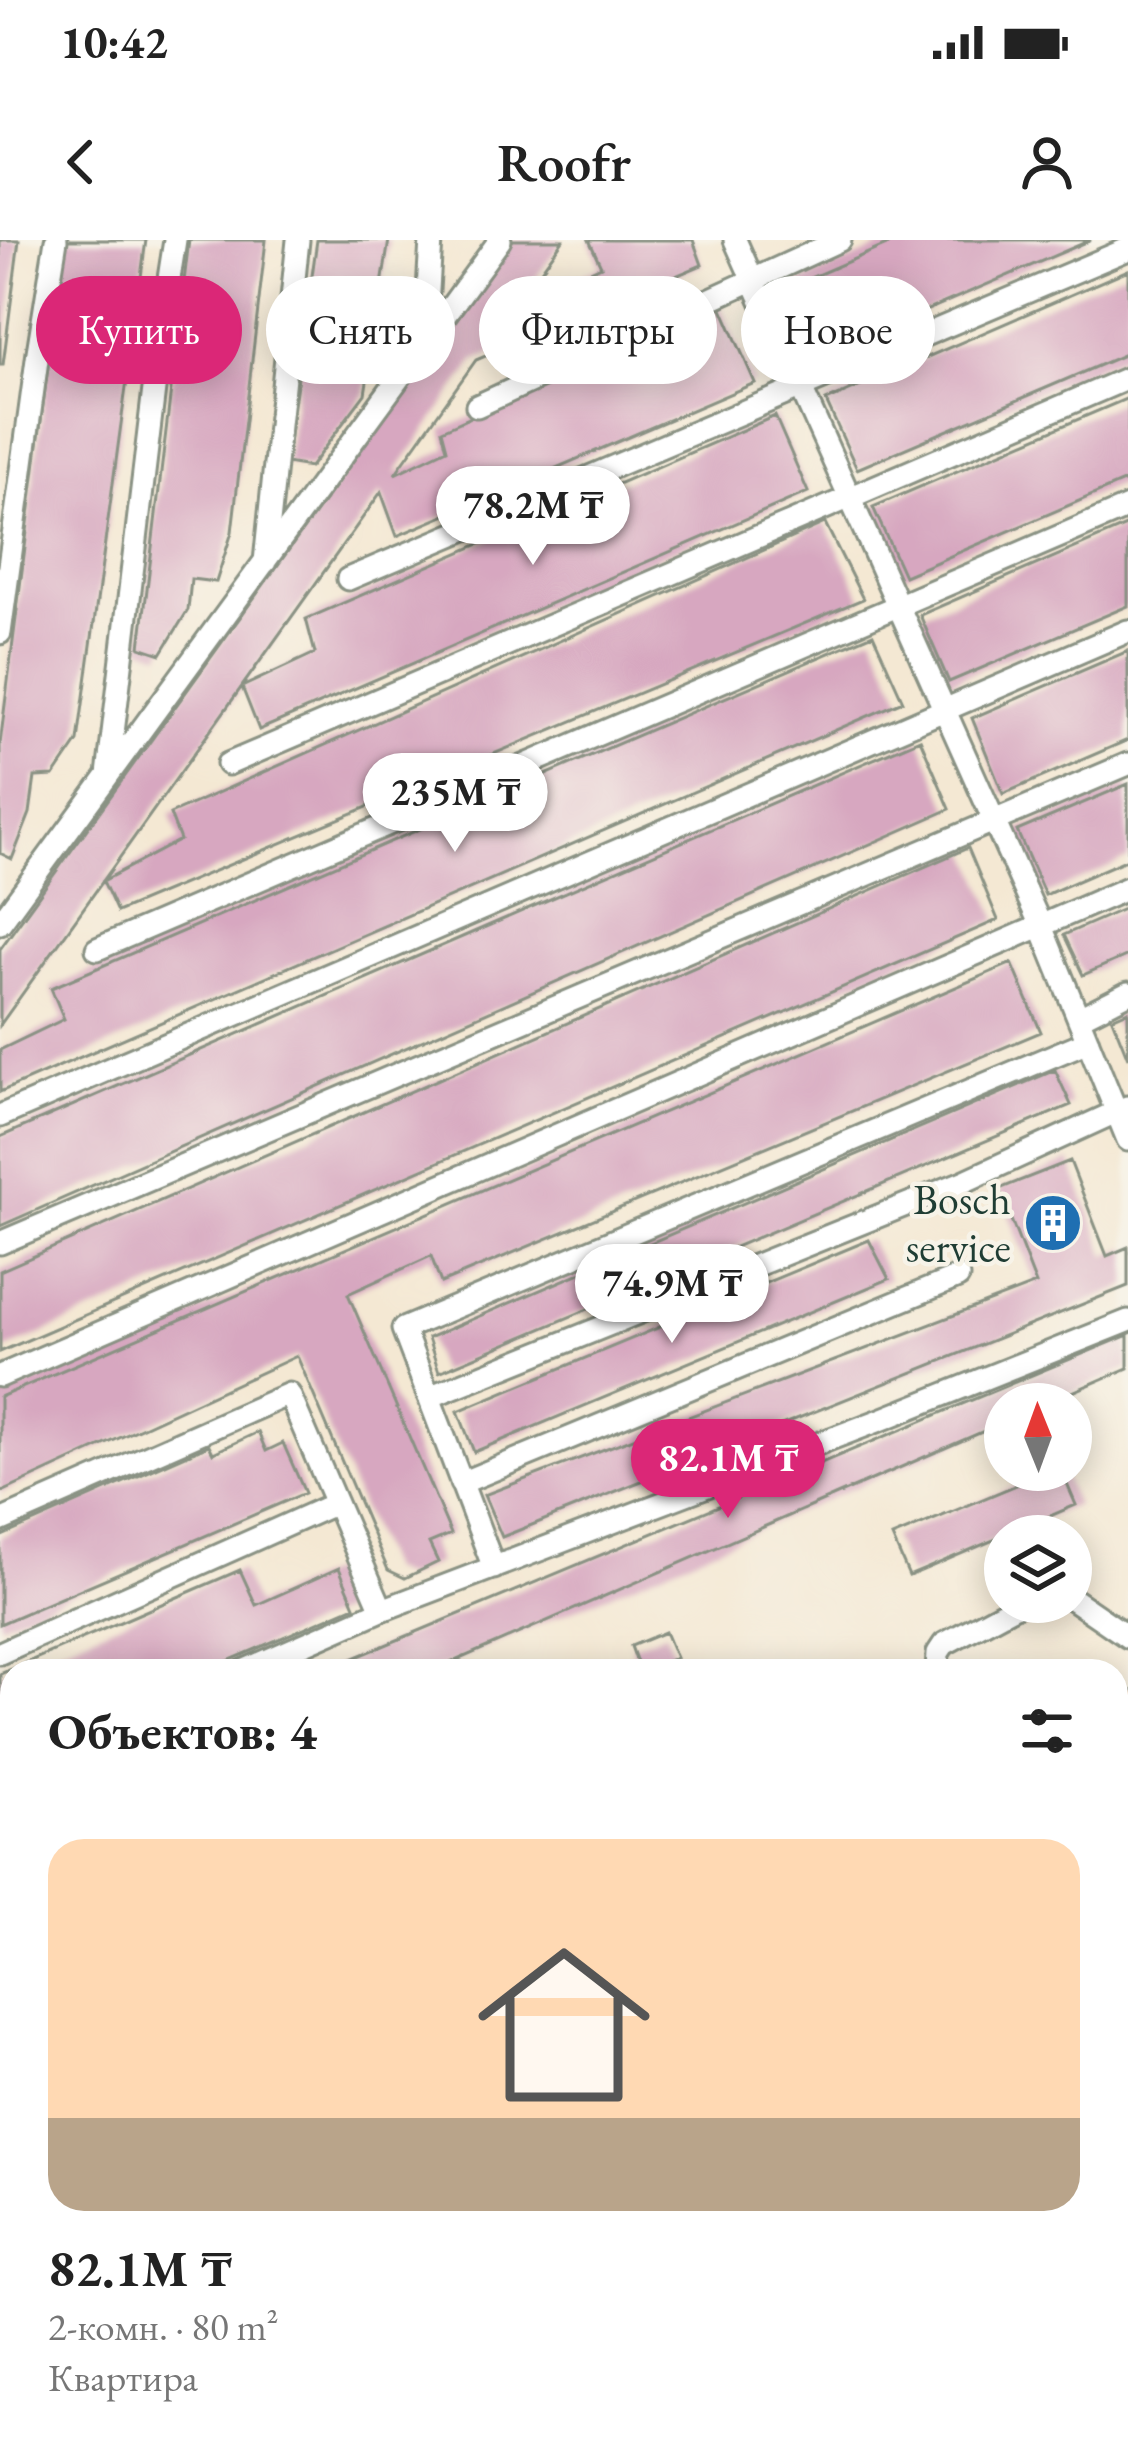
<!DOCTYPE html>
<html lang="ru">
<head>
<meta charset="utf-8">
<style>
  :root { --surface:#fff; --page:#f2f2f2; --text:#222; --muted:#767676; --accent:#db2777 }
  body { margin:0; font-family:"EB Garamond",serif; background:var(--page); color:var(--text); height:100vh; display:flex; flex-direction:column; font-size:45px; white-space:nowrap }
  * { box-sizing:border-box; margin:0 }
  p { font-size:39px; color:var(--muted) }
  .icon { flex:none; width:66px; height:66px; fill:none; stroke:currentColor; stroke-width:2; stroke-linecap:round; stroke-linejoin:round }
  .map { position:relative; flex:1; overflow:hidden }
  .sheet { position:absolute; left:0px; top:1419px; width:1128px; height:804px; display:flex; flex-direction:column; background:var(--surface); border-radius:36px 36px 0 0; box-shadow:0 6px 30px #0003 }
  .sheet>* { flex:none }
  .hud { position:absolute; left:36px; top:36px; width:1056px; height:108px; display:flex; gap:24px }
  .needle { width:78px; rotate:359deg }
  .buttons { position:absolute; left:984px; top:1143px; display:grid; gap:24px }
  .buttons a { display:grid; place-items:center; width:108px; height:108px; border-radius:50%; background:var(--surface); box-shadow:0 6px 30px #0003; font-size:60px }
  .price { position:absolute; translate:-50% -102px; padding:0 27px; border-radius:42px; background:#fff; color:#222; font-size:39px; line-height:78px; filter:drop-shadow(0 3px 6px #0008) }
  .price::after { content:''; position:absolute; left:50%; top:72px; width:36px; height:27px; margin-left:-18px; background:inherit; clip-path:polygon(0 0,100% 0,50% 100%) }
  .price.active { background:var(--accent); color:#fff }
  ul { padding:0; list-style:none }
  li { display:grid; align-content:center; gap:24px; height:636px; padding:0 48px }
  li span { display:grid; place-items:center; height:372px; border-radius:36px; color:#555 }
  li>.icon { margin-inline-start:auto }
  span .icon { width:216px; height:216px; fill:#fffc; stroke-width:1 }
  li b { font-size:51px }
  h2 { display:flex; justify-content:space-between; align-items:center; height:144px; padding:0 48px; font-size:51px }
  .pill { padding:0 42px; border-radius:54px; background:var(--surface); box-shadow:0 6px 30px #0003; font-size:42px; line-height:108px }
  .pill.active { background:var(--accent); color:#fff }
  .status { display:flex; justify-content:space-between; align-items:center; height:84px; padding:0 60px; background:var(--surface); direction:ltr }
  .status svg { height:33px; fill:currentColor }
  header { display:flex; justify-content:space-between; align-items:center; height:156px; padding:0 48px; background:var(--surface); font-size:54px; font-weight:600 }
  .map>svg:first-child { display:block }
  .green { fill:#a6c46b; stroke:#628050; stroke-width:3 }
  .building { fill:#d7a7c0 }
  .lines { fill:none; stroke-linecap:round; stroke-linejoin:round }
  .service-casing { stroke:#8a9284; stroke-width:27 }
  .tertiary-casing { stroke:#8a9284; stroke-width:57 }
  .trunk-casing { stroke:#8a9284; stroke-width:72 }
  .service { stroke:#fff; stroke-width:21 }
  .tertiary { stroke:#fff; stroke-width:51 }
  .trunk { stroke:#f8bd88; stroke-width:66 }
  .labels { text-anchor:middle; stroke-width:9; stroke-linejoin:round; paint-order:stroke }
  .poi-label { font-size:42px; fill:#1f3d34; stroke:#f7f3e8; text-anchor:end }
</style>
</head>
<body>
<div class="status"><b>10:42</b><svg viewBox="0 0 49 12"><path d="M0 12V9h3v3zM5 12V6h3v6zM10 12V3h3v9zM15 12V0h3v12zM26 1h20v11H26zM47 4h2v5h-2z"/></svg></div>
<header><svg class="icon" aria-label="back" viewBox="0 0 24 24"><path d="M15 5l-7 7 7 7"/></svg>Roofr<svg class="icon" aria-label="person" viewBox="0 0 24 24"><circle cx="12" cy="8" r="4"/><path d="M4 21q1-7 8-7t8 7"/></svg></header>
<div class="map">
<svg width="1128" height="2223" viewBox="0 0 1128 2223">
  <rect width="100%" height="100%" fill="#f7f3e8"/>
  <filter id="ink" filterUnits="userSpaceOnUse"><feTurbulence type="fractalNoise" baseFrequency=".00833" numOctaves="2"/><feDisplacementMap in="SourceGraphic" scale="24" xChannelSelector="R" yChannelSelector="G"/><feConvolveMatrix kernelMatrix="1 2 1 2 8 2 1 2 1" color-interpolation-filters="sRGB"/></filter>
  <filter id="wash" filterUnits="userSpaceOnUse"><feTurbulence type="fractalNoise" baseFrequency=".004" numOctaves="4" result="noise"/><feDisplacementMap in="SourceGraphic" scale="48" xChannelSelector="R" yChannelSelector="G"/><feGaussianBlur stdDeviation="2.7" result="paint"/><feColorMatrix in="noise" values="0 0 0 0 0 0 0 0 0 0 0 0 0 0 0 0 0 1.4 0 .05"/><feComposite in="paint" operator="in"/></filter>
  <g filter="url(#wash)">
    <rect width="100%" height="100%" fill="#f4e8d3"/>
    <!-- green -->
    <path class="green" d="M162 2211H483L489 2223H137Z"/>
    <g id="blocks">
      <!-- building -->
      <path class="building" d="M0 0H19L3 125H0Z
        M64 0H146L78 501 54 536 35 537 30 573 12 619 0 613V504Z
        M189 0H266L232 292 216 342 191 339 188 370 161 414 140 407Z
        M317 0H389L365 154 310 227 286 223Z
        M513 0H563L516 65 601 26 589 0H693L702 25 476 120 395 234 447 209 442 190 721 66 755 143 397 296 381 252 0 785V709Z
        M898 0H1091L811 120 780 51Z
        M1128 30V113L857 229 826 161Z
        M1128 158V240L904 336 873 267Z
        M775 176 808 252 259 490 242 447 315 413 306 379Z
        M825 283 863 359 117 672 103 641 180 600 170 574Z
        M1128 285V366L949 442 920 375Z
        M873 394 903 461 0 852V810L64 779 51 748Z
        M1128 411V500L1003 554 972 478Z
        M920 499 950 569 0 986V897Z
        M1128 544V619L1045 655 1017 591Z
        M968 608 998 680 0 1112V1031Z
        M1128 667V715L1083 735 1064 695Z
        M1012 723 1041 792 441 1043 431 1016 348 1054 451 1294 429 1303 438 1322 405 1338 388 1330 297 1116 0 1253V1157Z
        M1128 771V818L1112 778Z
        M1055 830 1071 865 439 1132 428 1098Z
        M1070 921 1107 1016 1128 1007V1046L502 1297 484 1255 1036 1044 999 949Z
        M869 1000 889 1039 474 1212 458 1171Z
        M1128 1095V1128L1045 1164H1005V1182L432 1431H323Z
        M258 1192 266 1211 283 1203 305 1253 0 1384V1297L209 1205 213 1213Z
        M1052 1230H1061L1076 1265 909 1336 892 1297Z
        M339 1328 355 1366 205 1431H12V1515L0 1520V1434L240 1330 256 1365Z
        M665 1392 676 1418 640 1431 631 1406Z
        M12 1678V1711L1 1683Z
        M1128 2030V2083L1124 2075 1116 2078V2035Z
        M69 2211H106L80 2223H75Z
        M739 2211H842L818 2223H714Z
        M1029 2211H1106L1112 2223H1035Z"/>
    </g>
  </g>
  <g filter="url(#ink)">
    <use href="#blocks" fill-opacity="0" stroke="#8a9284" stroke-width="3"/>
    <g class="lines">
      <defs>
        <path id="service" d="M735 0 1041 686 1128 900
          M425 101 431 0
          M477 166 840 0
          M265 322 298 0
          M348 339 1128 9
          M0 393 38 112 56 0
          M228 524 1128 138
          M108 535 161 90 175 0
          M0 683 500 0
          M97 709 1128 267
          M1079 778 1128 753
          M0 876 1128 391
          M0 1003 1128 524
          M0 1136 1128 648
          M429 1157 963 942 1127 867
          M461 1243 958 1037
          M0 1281 289 1154 382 1370 243 1431
          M494 1328 403 1089 1088 801
          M1071 1358 1128 1397
          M382 1370 883 1179 1128 1081
          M0 1413 336 1263
          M937 1431 938 1413 944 1404 1022 1362
          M0 1538 12 1533
          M0 1784 12 1808
          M1116 1827 1128 1805
          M0 2122 12 2116
          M1116 2132 1128 2156
          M990 2211 996 2223
          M885 2223 911 2211"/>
        <path id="tertiary" d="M1116 1884 1128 1897"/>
        <path id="trunk" d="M1116 1490 1128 1485
          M1116 1549 1128 1544
          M0 1961 12 1956
          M0 2031 12 2026"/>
      </defs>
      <!-- service casing -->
      <use href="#service" class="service-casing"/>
      <!-- tertiary casing -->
      <use href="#tertiary" class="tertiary-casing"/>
      <!-- trunk casing -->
      <use href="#trunk" class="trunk-casing"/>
      <!-- service -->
      <use href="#service" class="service"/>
      <!-- tertiary -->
      <use href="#tertiary" class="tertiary"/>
      <!-- trunk -->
      <use href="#trunk" class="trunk"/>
    </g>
  </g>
  <!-- icons -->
  <defs>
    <symbol id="building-disc" viewBox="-11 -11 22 22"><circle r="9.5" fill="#1f6fb2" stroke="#f7f3e8"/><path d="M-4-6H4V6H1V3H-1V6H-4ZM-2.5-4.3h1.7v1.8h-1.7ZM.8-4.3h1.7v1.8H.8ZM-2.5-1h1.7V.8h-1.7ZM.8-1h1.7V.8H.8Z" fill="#fff"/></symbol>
  </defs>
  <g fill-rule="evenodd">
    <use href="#building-disc" x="1020" y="950" width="66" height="66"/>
  </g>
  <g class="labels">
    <!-- poi labels -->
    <g class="poi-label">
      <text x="1011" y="974">Bosch<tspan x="1011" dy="48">service</tspan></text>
    </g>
  </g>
</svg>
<div class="buttons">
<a><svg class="needle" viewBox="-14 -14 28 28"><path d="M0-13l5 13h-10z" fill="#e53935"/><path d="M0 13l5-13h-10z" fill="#767676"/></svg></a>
<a><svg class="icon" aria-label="layers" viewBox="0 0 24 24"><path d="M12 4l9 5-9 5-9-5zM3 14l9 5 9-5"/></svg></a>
</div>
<b class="price" style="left:533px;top:328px">78.2M ₸</b>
<b class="price" style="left:455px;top:615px">235M ₸</b>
<b class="price" style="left:672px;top:1106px">74.9M ₸</b>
<b class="price active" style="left:728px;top:1281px">82.1M ₸</b>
<div class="hud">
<a class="pill active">Купить</a>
<a class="pill">Снять</a>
<a class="pill">Фильтры</a>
<a class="pill">Новое</a>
</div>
<section class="sheet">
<h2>Объектов: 4<svg class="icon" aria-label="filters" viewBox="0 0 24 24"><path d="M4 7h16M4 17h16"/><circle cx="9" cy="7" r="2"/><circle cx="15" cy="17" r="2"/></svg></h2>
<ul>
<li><span style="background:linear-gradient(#ffd9b3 75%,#b9a48a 0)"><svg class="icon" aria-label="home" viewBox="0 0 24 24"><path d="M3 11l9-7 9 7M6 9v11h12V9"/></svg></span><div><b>82.1M ₸</b><p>2-комн. · 80 m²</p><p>Квартира</p></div></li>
</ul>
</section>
</div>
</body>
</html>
